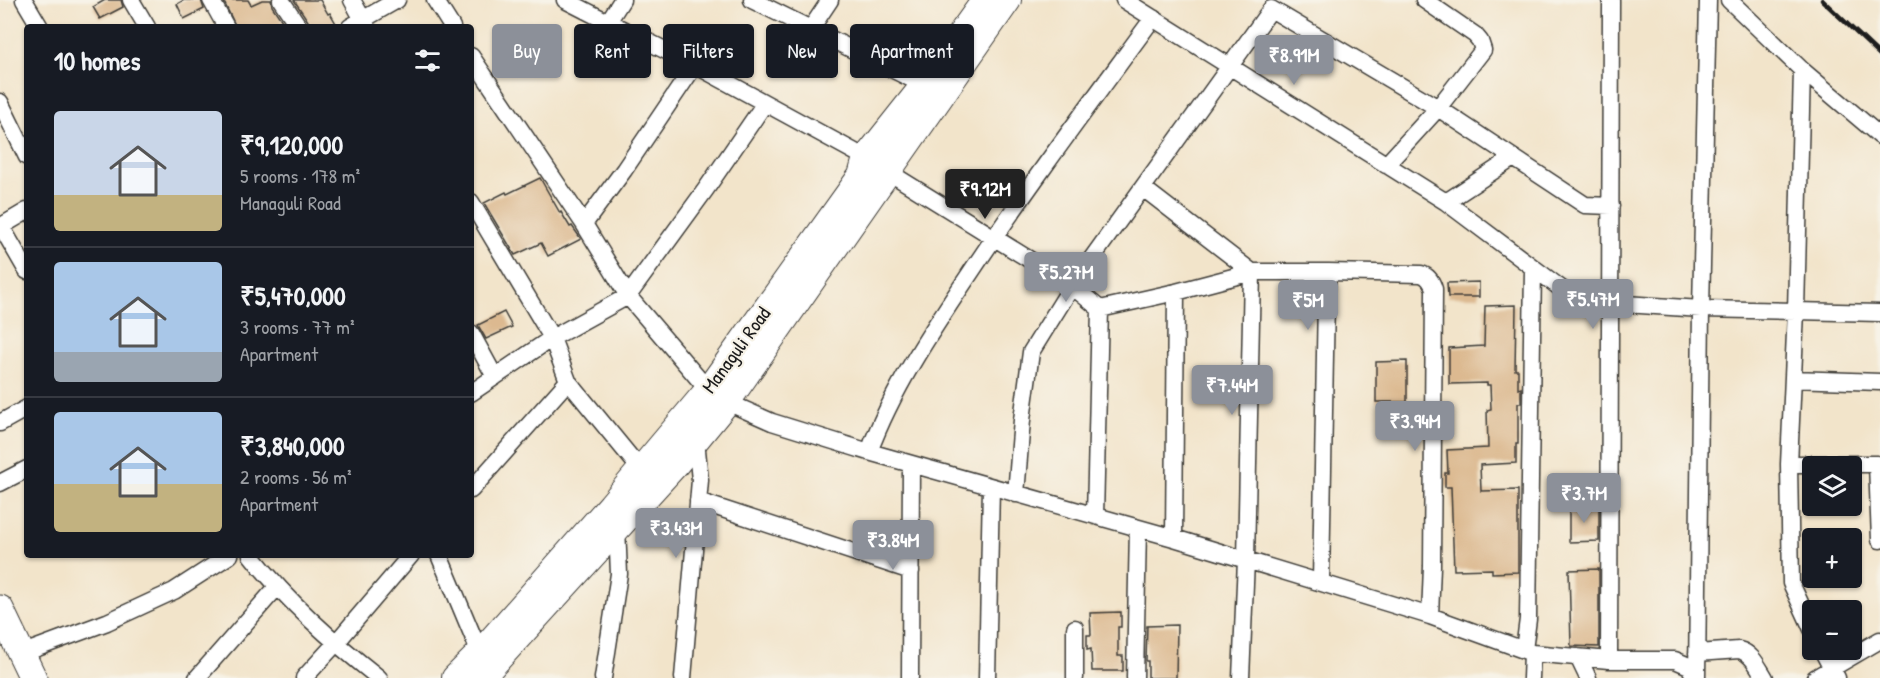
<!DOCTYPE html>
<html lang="en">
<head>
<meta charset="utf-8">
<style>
  :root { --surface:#171b24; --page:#242831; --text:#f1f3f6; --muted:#9ea1a6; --line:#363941; --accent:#8c9099 }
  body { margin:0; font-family:"Patrick Hand",sans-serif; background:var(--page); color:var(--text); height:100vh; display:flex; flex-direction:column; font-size:22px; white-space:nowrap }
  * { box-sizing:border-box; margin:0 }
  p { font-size:20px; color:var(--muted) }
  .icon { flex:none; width:33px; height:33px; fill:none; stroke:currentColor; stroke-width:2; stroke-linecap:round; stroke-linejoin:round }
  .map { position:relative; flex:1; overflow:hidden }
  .panel { position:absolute; left:24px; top:24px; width:450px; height:534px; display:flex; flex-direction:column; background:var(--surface); border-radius:6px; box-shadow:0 2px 4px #0004 }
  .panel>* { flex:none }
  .guide { position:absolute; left:492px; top:24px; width:570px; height:54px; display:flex; gap:12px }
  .buttons { position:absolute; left:1802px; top:456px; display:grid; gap:12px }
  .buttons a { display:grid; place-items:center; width:60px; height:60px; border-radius:6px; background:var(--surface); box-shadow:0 2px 4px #0004; font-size:30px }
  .price { position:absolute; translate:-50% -51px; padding:0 14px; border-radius:6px; background:var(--accent); color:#fff; font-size:20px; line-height:39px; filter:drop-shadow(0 2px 3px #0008) }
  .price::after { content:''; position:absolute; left:50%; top:36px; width:18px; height:14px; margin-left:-9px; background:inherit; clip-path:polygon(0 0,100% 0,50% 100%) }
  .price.on { background:#222; color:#fff }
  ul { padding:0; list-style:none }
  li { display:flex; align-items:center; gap:18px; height:150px; padding:0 30px }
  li+li { border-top:2px solid var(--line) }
  li span { display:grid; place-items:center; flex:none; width:168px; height:120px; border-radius:6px; color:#555 }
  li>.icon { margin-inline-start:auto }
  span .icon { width:72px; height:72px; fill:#fffc; stroke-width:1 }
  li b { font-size:26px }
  h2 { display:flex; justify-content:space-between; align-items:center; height:72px; padding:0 30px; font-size:26px }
  .tag { padding:0 21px; border-radius:6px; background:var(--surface); box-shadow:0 2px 4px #0004; font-size:21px; line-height:54px }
  .tag.on { background:var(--accent); color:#fff }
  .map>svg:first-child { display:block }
  .building { fill:#dcb990 }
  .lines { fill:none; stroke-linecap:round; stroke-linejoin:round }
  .minor-casing { stroke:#3c3a36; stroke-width:19 }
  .primary-casing { stroke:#3c3a36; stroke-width:28 }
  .trunk-casing { stroke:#3c3a36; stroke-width:29 }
  .minor { stroke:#fff; stroke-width:16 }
  .primary { stroke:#fff; stroke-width:26 }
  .trunk { stroke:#fff; stroke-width:27 }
  .rail { stroke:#1c1c1c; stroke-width:4.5 }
  .labels { text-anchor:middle; stroke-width:4.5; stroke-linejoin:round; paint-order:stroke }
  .street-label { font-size:20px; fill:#1c1c1c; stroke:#f7f3e8 }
</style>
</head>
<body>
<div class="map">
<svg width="1880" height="678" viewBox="0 0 1880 678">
  <rect width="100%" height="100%" fill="#f7f3e8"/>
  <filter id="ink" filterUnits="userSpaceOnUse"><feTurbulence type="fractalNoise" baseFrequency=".0167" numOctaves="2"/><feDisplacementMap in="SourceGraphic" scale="12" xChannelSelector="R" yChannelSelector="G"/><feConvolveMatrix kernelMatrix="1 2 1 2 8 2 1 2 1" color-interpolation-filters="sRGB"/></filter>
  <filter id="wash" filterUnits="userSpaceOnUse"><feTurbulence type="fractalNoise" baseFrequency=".008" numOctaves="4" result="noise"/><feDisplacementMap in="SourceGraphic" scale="24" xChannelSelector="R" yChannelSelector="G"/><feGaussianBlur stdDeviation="1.35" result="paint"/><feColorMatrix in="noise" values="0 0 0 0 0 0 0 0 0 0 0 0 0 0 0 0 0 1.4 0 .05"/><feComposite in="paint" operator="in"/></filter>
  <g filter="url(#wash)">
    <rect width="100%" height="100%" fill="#f2e4ca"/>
    <g id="blocks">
      <!-- building -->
      <path class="building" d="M105 0H121L123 7 100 19 93 7Z
        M184 0H201L204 9 184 19 177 4Z
        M223 0H248L251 5 262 0H271L272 6 286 27H236Z
        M294 0H320L328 14 330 13 338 27H309L308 21Z
        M540 178 560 213 561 212 570 227 572 226 581 239 548 256 541 243 515 255 484 203 506 192 507 194Z
        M1479 282V297H1448L1447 283Z
        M1516 305 1515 370H1518V389L1521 388V403H1518V444H1516V463L1480 465 1481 491 1518 490V572L1492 573V569L1454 570 1451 487H1445V473H1448L1447 450 1488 448 1487 410 1491 409 1490 385H1487V383L1449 384V348L1484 346 1485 306Z
        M504 312 512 327 486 339 478 325Z
        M1407 361V402H1376V362Z
        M1599 505V541L1569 542V506Z
        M1599 569V647L1571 646 1569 570Z
        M1121 612V627H1118V656H1123V671H1092L1091 649 1087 650V635H1091L1090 613Z
        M1177 625 1176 678H1148V661H1146L1147 626Z"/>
    </g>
  </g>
  <g filter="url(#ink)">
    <use href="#blocks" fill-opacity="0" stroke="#3c3a36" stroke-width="1.5"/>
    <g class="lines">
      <defs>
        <path id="minor" d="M24 0 40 27
          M131 0 147 27
          M211 0 226 27
          M281 0 299 27
          M352 0 367 27
          M435 0 452 27
          M565 0 608 22
          M622 0 608 22 695 65 765 103
          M752 0 924 85
          M1124 0 1446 202
          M1729 0 1802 70 1796 311 1880 313
          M350 27 397 0
          M810 30 830 0
          M471 56 584 224 628 296 708 390
          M1802 70 1880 136
          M0 102 27 157
          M1513 158 1446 202 1575 299 1610 303 1701 309 1708 0
          M1386 165 1438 108 1483 50 1480 41 1475 35 1424 0
          M1143 188 1252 272 1246 560 1241 678
          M471 202 552 338 568 381 641 470
          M584 224 624 170 695 65
          M1 226 27 271
          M0 227 27 211
          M1328 272 1421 274C1429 276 1432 282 1434 289L1432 566 1430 616
          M1100 309 1176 292 1252 272H1328L1326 297 1321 582
          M471 333 495 377
          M1793 379 1880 382
          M471 393 552 338 628 296 706 189 765 103 866 158 1072 286 1100 309 1095 516
          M727 402 772 422 869 452 1174 538 1430 616 1532 653 1609 660H1675L1689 666 1695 678
          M0 423 27 408
          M869 452C892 390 930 333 967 278 1026 189 1090 104 1153 18
          M1789 464 1791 583 1812 629
          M0 483 27 469
          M471 490 568 381
          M1016 494 1022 420 1031 352 1072 286 1271 9 1438 108 1585 205 1611 206
          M698 501 911 571
          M1174 538 1176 292
          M251 555C289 603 331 640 379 678
          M439 555 480 653
          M1075 628V678
          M1524 650 1528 619 1533 268
          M1822 650 1837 678
          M1697 653 1739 650C1752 653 1758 667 1765 678
          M21 654 107 622 174 591 230 555
          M1578 657 1588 678
          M1609 660 1611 0
          M197 678 277 587
          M304 678 336 643 411 555
          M603 678 619 574 617 527
          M683 678 700 480 696 440
          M910 678 911 464
          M987 678 991 487
          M1135 678 1138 528
          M1531 678 1532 653
          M1697 678 1701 309 1796 311 1789 464H1877L1880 540
          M1815 678 1880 640"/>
        <path id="primary" d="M455 678 480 653 611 505 708 390 861 176 866 158 924 85 985 0
          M481 678 676 464 727 402 1008 0"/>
        <path id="trunk" d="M0 609 33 678"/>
      </defs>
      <!-- minor casing -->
      <use href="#minor" class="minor-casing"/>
      <!-- primary casing -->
      <use href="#primary" class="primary-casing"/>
      <!-- trunk casing -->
      <use href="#trunk" class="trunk-casing"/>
      <!-- minor -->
      <use href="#minor" class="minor"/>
      <!-- primary -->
      <use href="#primary" class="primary"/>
      <!-- trunk -->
      <use href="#trunk" class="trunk"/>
      <!-- rail -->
      <path class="rail" d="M1822 0 1880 55"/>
    </g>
  </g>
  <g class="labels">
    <!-- street labels -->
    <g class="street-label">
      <text transform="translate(736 350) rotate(-54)" y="7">Managuli Road</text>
    </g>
  </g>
</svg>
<div class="buttons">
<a><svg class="icon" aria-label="layers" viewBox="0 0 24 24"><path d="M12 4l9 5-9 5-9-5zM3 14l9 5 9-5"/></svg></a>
<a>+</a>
<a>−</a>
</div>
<b class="price" style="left:1294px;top:86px">₹8.91M</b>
<b class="price on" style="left:985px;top:220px">₹9.12M</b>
<b class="price" style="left:1066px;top:303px">₹5.27M</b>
<b class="price" style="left:1593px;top:330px">₹5.47M</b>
<b class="price" style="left:1308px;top:331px">₹5M</b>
<b class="price" style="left:1232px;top:416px">₹7.44M</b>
<b class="price" style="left:1415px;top:452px">₹3.94M</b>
<b class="price" style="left:1584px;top:524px">₹3.7M</b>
<b class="price" style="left:676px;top:559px">₹3.43M</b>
<b class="price" style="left:893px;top:571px">₹3.84M</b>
<div class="guide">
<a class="tag on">Buy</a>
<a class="tag">Rent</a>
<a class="tag">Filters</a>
<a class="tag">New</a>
<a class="tag">Apartment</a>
</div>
<section class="panel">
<h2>10 homes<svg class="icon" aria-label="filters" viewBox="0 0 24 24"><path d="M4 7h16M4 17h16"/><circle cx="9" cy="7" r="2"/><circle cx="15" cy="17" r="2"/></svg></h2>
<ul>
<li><span style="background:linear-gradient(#c9d6e8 70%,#c2b280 0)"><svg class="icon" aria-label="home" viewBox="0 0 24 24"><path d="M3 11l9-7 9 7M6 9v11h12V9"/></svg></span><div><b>₹9,120,000</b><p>5 rooms · 178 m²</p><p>Managuli Road</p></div></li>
<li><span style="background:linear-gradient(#a9c7e8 75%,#9aa5b1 0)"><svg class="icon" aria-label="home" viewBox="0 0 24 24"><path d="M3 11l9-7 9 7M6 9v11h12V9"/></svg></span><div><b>₹5,470,000</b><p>3 rooms · 77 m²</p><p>Apartment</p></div></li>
<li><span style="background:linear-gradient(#a9c7e8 60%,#c2b280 0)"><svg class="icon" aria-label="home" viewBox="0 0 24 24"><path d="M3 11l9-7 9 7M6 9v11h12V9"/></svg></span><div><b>₹3,840,000</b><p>2 rooms · 56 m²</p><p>Apartment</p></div></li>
</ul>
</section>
</div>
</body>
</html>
